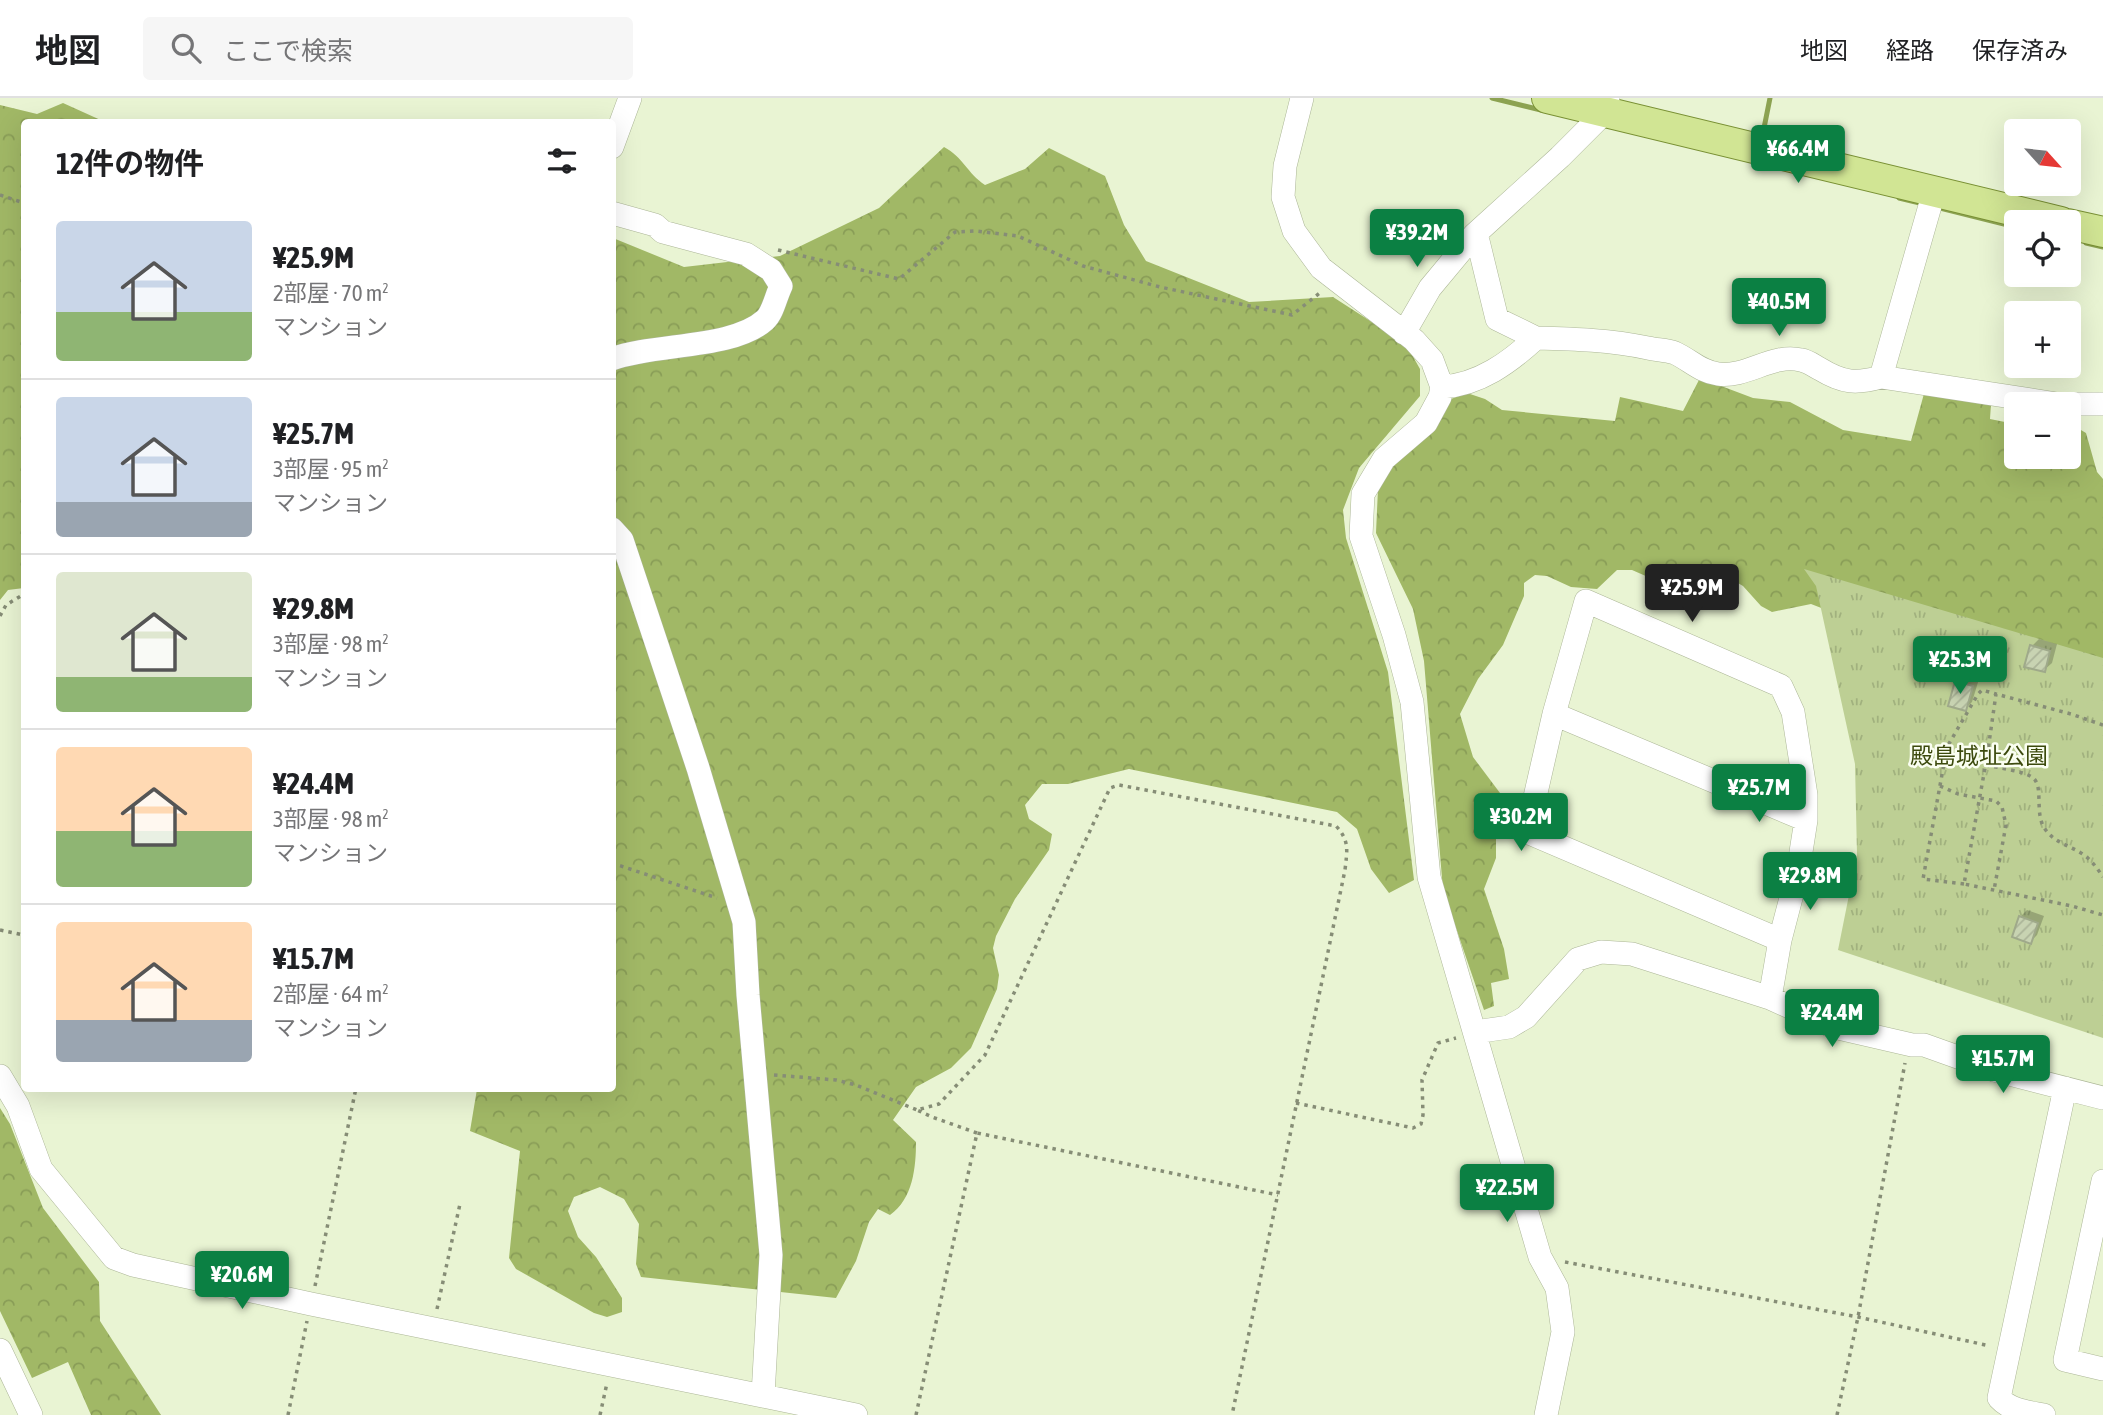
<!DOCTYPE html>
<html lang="ja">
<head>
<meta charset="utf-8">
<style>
  :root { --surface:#fff; --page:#f6f6f6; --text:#202124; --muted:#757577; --line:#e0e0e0; --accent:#0b8043 }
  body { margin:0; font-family:"Asap Condensed","Noto Sans JP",sans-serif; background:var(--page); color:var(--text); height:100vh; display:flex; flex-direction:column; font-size:26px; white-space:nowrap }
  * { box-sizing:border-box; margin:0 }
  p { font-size:23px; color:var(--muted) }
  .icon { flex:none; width:38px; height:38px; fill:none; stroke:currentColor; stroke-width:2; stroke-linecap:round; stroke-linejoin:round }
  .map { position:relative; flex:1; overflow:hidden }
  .panel { position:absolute; left:21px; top:21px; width:595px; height:973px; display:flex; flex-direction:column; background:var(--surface); border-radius:7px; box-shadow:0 7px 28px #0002 }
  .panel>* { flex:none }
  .needle { width:46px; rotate:117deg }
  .tools { position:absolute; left:2004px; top:21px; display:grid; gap:14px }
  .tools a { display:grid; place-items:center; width:77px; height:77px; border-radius:7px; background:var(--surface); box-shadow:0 7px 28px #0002; font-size:35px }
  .price { position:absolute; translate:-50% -60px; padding:0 16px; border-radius:7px; background:var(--accent); color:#fff; font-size:23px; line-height:46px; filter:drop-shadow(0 2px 4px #0008) }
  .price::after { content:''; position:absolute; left:50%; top:42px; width:21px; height:16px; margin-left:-10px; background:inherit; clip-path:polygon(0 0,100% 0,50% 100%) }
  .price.active { background:#222; color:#fff }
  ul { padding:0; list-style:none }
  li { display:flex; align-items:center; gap:21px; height:175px; padding:0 35px }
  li+li { border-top:2px solid var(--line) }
  li span { display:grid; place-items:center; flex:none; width:196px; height:140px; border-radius:7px; color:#555 }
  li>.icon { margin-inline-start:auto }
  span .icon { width:84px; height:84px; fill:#fffc; stroke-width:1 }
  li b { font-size:30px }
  h2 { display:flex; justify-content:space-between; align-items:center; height:84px; padding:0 35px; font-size:30px }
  header { display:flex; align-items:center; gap:42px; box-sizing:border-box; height:98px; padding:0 35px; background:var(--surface); border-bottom:2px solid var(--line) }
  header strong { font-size:33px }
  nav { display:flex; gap:38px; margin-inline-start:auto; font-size:24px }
  .search { width:490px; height:63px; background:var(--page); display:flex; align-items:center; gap:18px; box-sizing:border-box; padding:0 24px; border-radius:7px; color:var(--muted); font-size:26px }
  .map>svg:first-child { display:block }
  .forest { fill:url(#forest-crowns) }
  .park { fill:url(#park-tufts) }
  .shadow { fill:#0003 }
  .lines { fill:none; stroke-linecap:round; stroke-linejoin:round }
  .stream { stroke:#8ca251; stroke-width:5 }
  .building { fill:url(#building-hatch); stroke:#9fa98a; stroke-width:2 }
  .minor-casing { stroke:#acb697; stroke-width:24 }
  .major-casing { stroke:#799034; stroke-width:32 }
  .path { stroke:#868d76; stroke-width:3.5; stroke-dasharray:3.5 5; stroke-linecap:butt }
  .minor { stroke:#fff; stroke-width:23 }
  .major { stroke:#d1e594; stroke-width:30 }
  .labels { text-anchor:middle; stroke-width:5; stroke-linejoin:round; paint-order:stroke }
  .park-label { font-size:23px; fill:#3c4a0d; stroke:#fafef1 }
</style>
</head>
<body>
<header>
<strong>地図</strong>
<div class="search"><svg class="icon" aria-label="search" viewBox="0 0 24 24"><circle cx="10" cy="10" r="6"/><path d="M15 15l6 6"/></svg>ここで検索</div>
<nav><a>地図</a><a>経路</a><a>保存済み</a></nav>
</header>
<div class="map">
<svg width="2103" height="1317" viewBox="0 0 2103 1317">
  <defs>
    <pattern id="forest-crowns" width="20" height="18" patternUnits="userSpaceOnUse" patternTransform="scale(1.75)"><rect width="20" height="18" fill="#a1b866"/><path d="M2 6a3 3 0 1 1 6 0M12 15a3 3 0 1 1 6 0" fill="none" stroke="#899d57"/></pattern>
    <pattern id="park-tufts" width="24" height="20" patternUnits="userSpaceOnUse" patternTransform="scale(1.75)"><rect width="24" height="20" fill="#bdcf94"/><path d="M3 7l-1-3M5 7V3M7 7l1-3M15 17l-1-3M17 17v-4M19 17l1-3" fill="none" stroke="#a1b17e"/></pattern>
    <pattern id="building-hatch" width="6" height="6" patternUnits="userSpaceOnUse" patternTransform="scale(1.75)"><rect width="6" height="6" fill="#c8d3b2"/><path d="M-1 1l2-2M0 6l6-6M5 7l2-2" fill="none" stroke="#abb498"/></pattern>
  </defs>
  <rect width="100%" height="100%" fill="#e9f4d3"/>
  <!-- forest -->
  <path class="forest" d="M63 5 105 24H24V490L8 492 0 502V7L37 16Z
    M944 49C963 59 967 75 985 87L1025 71 1049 50 1105 78 1124 127 1146 163 1249 204 1333 199 1406 246 1420 271V298L1359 370 1343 412 1346 440 1388 574 1414 782 1389 795 1371 771 1357 731 1337 714 1129 671 1068 686H1042L1025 707 1029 721 1052 736 1049 752 1015 801 996 838 993 850 999 877 997 891 971 950 951 970 916 989 893 1022 916 1044C916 1069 913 1101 890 1117L878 1111 869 1124 856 1163 836 1200 641 1179 636 1166 639 1126 624 1101 600 1089 574 1099 568 1113 578 1139 596 1159 622 1200V1214L607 1219 594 1215 516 1171 509 1160 520 1053 470 1033 477 991 612 990 613 140 684 169 780 158 879 110Z
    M1700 280 1753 300 1790 304 1843 332 1911 343 1925 292 1991 306 1990 321 2015 326 2016 324V359H2068L2069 325 2086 335 2097 374 2103 381V619L1811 506 1772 514 1761 508 1743 488 1707 467 1694 472 1671 489 1632 472H1617L1597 491 1571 489 1547 478 1535 477 1524 485V498L1503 547 1478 581 1460 616 1473 659 1506 703 1496 739V760L1484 791 1504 851 1509 881 1491 885 1494 908 1484 912 1443 792 1424 563 1413 511 1376 435 1378 391 1387 370 1437 325 1451 301 1467 295 1485 301 1502 312 1615 323 1620 299 1683 313Z
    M0 1010 10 1026 43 1110 99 1184 100 1223 161 1317H91L68 1264 32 1280 0 1213Z"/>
  <!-- park -->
  <path class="park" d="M1804 471 2103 560V940L1838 852 1857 757 1855 666 1816 488Z"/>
  <!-- shadow -->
  <path class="shadow" d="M2039 541 2057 546 2052 565 2044 572 2032 548Z
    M1964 577 1979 581 1972 604 1965 611 1957 584Z
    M2027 812 2044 818 2037 837 2030 844 2020 819Z"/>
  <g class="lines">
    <!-- stream -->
    <path class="stream" d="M1492 0 1541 12
      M1763 35 1770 0
      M1899 100 1924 106
      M1936 109 2016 129
      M2086 145 2103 149"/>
  </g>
  <!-- building -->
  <path class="building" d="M2030 547 2050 553 2045 574 2024 569Z
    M1955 583 1973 588 1966 613 1948 608Z
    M2019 818 2038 825 2031 846 2012 839Z"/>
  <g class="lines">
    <defs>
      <path id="minor" d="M1302 0 1285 68 1283 99 1294 133 1321 170 1414 242 1432 262 1442 289 1440 299 1426 325 1384 361 1363 396 1361 438 1394 537 1412 604 1429 779 1540 1159 1557 1190 1563 1234 1546 1317
        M612 49 630 0
        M612 115 655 127 663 134 746 156 771 172 781 188C776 198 773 215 765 222 733 251 655 245 612 261
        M1404 235 1430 190 1474 137
        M1536 240C1575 241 1610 242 1648 250 1657 252 1667 252 1675 255 1690 262 1701 274 1718 276 1747 280 1772 255 1801 262 1808 263 1814 268 1820 271 1843 285 1856 286 1881 279L1934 94
        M1881 279 2057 306H2103
        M1442 289C1479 287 1510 264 1536 240L1497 221 1478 143 1474 137 1560 59 1605 14 1608 0
        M612 431 622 442 698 670 744 824 748 897 771 1157 763 1297
        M1554 616 1806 722V697L1793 614 1781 588 1586 503 1554 616 1527 734 1780 842
        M1770 900 1780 842 1798 773 1806 722
        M1475 934 1509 929 1526 919 1578 861 1601 854 1632 856 1770 900 1834 929 1912 947H1924L1994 972 2103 1000
        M0 978 18 1008 41 1071 114 1160 133 1167 311 1206 856 1317
        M2103 1083 2065 1262 2103 1271
        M0 1252 31 1317
        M2044 1317C2028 1314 2011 1313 1999 1300L2065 990"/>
      <path id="major" d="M1547 0 2061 124
        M2068 126 2103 134"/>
    </defs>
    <!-- minor casing -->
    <use href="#minor" class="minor-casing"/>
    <!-- major casing -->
    <use href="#major" class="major-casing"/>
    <!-- path -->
    <path class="path" d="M0 97 24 105
      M778 152 899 181 955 134 976 133 1018 138 1083 168 1160 189 1292 217 1321 194
      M0 518 6 507 24 496
      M2103 627 2071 616 1996 596 1987 659 1964 786 2072 808 2103 817
      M1986 667C1998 670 2025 673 2033 680 2044 688 2034 716 2045 731 2054 744 2068 747 2081 755 2090 760 2097 770 2103 779
      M1940 688 1958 696 1996 703 2002 709 2006 727 1994 792
      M612 765 717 800
      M1964 786 1923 781 1947 649 1978 596 1982 592 1996 596
      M0 832 24 837
      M774 977 836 982 856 987 917 1012
      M1296 1005 1413 1030 1421 1026 1423 1017 1422 982 1438 945 1456 940
      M977 1035 932 1019 917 1012 939 1006 985 957 1110 690 1119 687 1336 728C1350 743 1347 753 1345 772L1232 1317
      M1565 1164 1858 1219 1990 1248
      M315 1188 356 990
      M437 1211 460 1106
      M288 1317 307 1223
      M600 1317 607 1285
      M916 1317 977 1035 1278 1097
      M1837 1317 1858 1219 1905 965"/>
    <!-- minor -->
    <use href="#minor" class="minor"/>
    <!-- major -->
    <use href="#major" class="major"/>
  </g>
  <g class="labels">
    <!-- park labels -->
    <g class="park-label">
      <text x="1979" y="666">殿島城址公園</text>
    </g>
  </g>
</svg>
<div class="tools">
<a><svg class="needle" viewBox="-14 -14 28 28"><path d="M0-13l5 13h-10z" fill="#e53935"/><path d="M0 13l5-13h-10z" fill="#757577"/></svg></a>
<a><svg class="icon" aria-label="locate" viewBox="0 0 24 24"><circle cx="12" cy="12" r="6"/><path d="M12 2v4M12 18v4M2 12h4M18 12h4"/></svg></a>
<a>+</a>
<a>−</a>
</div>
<b class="price" style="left:1798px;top:87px">¥66.4M</b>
<b class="price" style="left:1417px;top:171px">¥39.2M</b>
<b class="price" style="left:1779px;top:240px">¥40.5M</b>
<b class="price active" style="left:1692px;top:526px">¥25.9M</b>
<b class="price" style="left:1960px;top:598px">¥25.3M</b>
<b class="price" style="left:1759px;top:726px">¥25.7M</b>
<b class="price" style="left:1521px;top:755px">¥30.2M</b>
<b class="price" style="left:1810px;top:814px">¥29.8M</b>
<b class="price" style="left:1832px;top:951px">¥24.4M</b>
<b class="price" style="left:2003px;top:997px">¥15.7M</b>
<b class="price" style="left:1507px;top:1126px">¥22.5M</b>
<b class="price" style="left:242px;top:1213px">¥20.6M</b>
<section class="panel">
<h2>12件の物件<svg class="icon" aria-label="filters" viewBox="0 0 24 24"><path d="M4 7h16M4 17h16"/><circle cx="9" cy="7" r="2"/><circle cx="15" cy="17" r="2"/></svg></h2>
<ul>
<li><span style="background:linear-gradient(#c9d6e8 65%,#8fb573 0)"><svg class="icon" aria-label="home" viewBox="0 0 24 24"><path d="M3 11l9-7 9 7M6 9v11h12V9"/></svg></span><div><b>¥25.9M</b><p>2部屋 · 70 m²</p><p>マンション</p></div></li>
<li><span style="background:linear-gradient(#c9d6e8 75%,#9aa5b1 0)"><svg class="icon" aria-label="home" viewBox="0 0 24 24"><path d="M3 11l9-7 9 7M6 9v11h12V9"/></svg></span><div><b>¥25.7M</b><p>3部屋 · 95 m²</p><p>マンション</p></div></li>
<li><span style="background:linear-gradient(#dfe7d0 75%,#8fb573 0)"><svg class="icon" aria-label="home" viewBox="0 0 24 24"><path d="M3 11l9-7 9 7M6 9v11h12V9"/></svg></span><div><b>¥29.8M</b><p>3部屋 · 98 m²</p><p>マンション</p></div></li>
<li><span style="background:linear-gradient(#ffd9b3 60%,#8fb573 0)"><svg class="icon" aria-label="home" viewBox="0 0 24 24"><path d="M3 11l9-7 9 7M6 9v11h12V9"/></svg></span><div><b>¥24.4M</b><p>3部屋 · 98 m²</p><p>マンション</p></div></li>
<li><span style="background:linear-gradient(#ffd9b3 70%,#9aa5b1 0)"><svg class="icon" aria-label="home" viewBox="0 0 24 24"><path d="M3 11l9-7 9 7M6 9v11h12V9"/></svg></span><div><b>¥15.7M</b><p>2部屋 · 64 m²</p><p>マンション</p></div></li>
</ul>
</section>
</div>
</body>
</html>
